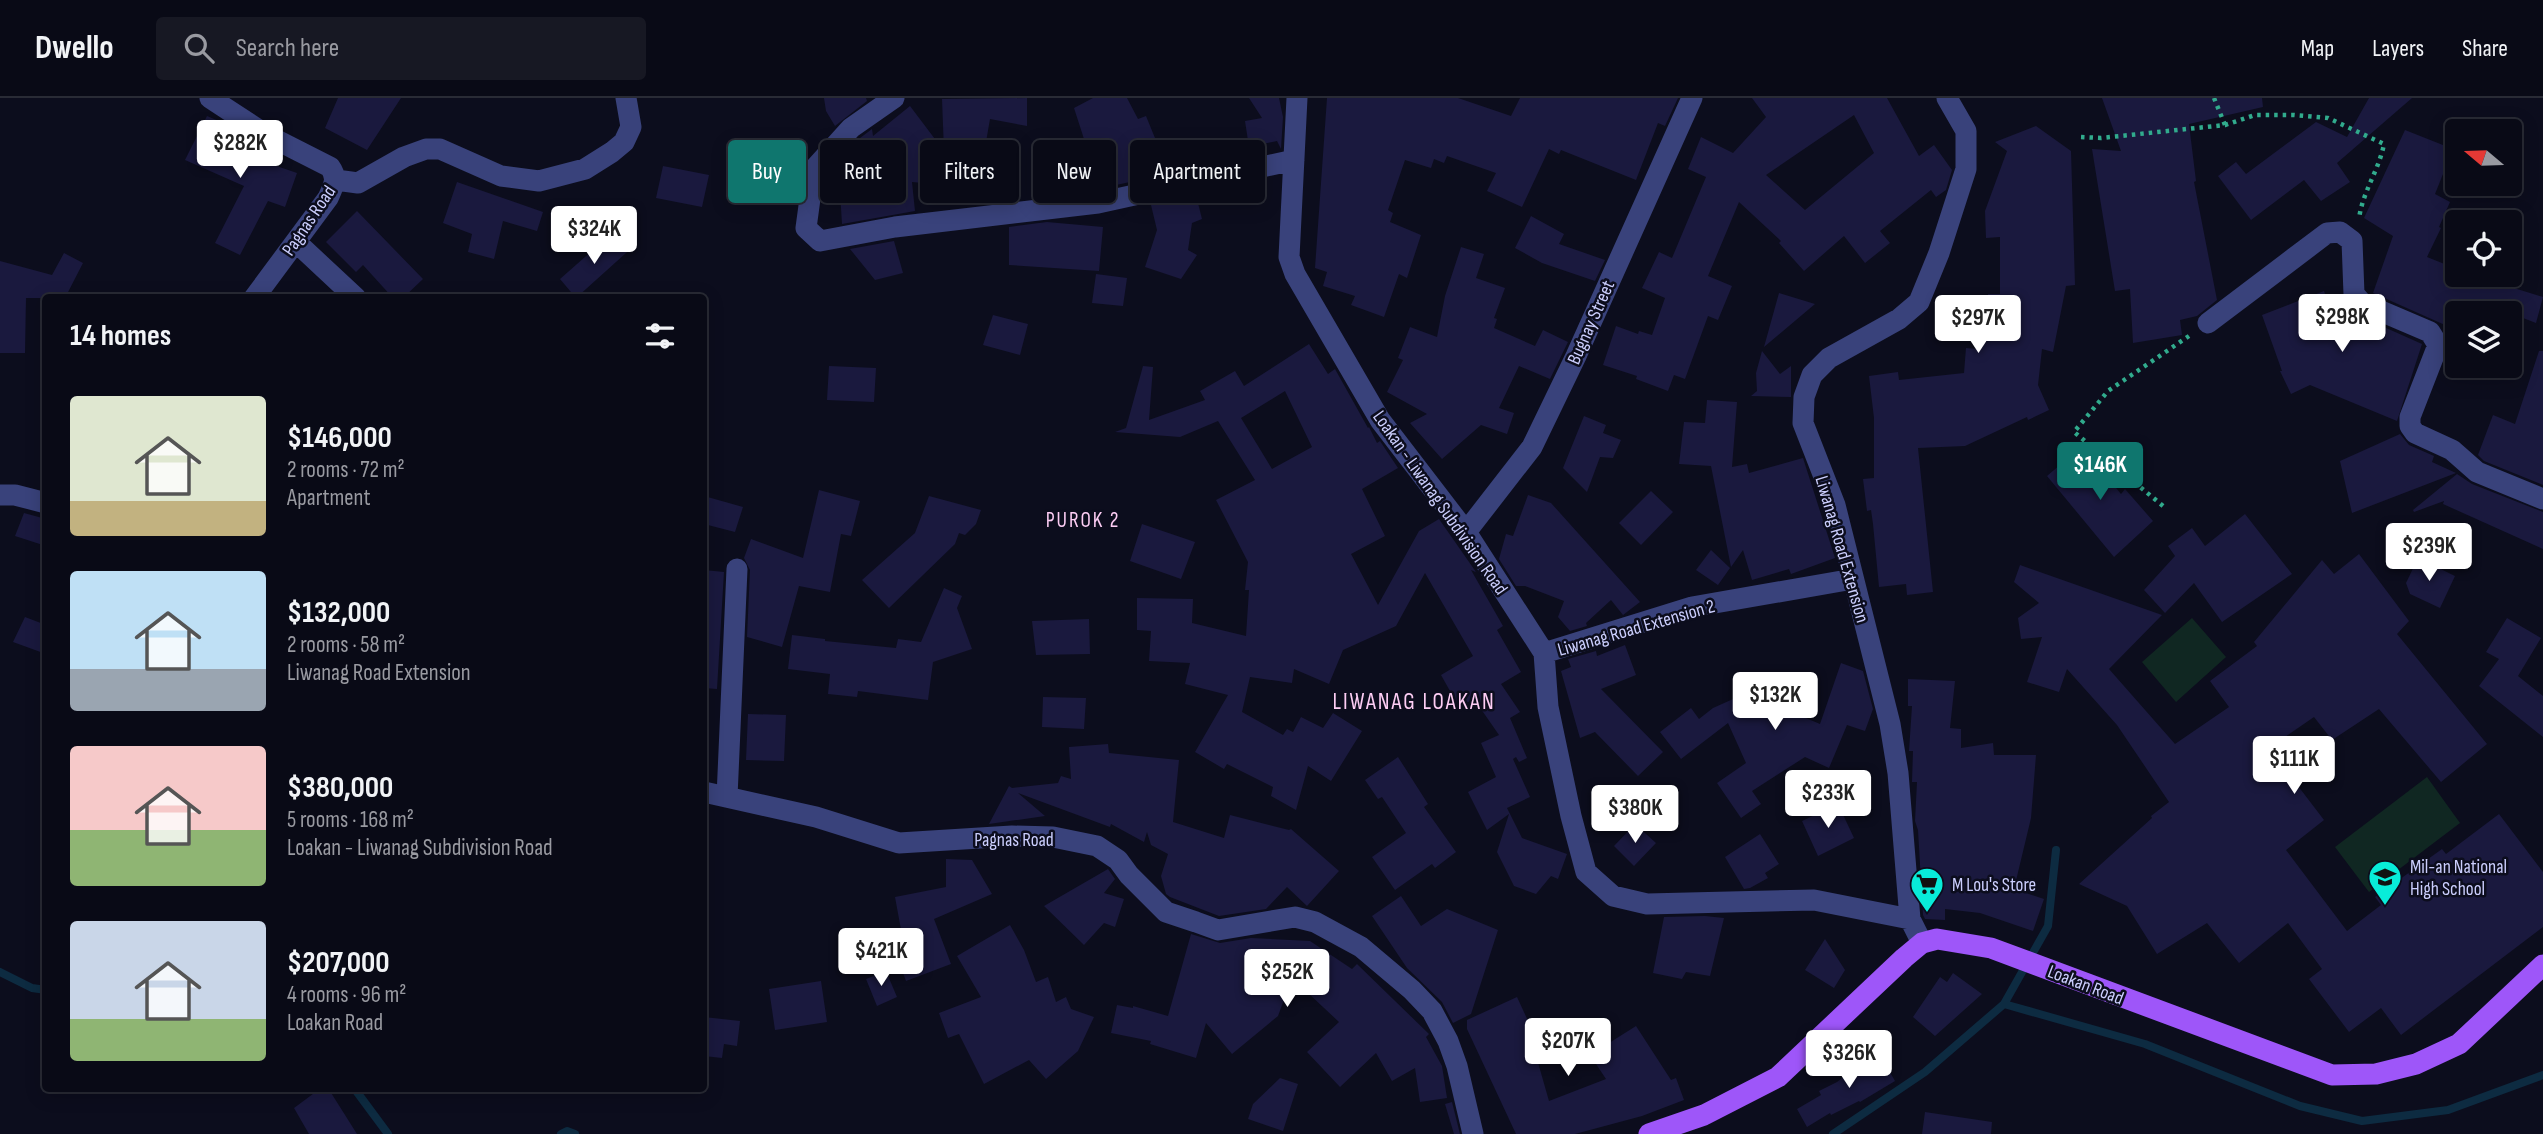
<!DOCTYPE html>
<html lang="en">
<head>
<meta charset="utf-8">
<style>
  :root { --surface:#090a16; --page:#171823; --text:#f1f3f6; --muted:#999aa1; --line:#292b35; --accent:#0f766e }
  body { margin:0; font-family:"Sofia Sans Condensed",sans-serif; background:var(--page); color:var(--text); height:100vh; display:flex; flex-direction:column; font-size:26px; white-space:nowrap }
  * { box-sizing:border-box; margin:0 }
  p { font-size:23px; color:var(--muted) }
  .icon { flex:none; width:38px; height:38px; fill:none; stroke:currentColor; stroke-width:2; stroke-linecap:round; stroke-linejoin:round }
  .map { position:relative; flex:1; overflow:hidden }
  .details { position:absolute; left:42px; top:196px; width:665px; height:798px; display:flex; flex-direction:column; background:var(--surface); border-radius:7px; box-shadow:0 4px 18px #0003,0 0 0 2px var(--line) }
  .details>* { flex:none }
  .hud { position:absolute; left:728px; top:42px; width:665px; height:63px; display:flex; gap:14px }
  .needle { width:46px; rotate:289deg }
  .buttons { position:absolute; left:2445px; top:21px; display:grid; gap:14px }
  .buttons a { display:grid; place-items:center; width:77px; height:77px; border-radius:7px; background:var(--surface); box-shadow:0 4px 18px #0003,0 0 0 2px var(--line); font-size:35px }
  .price { position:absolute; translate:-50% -60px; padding:0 16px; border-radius:7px; background:#fff; color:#222; font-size:23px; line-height:46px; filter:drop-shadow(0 2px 4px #0008) }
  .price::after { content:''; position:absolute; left:50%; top:42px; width:21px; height:16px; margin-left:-10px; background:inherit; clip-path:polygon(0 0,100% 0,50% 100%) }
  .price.selected { background:var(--accent); color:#fff }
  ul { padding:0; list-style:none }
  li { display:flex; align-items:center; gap:21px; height:175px; padding:0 28px }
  li span { display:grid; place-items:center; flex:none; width:196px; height:140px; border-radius:7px; color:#555 }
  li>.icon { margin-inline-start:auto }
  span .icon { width:84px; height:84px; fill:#fffc; stroke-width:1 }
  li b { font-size:30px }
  h2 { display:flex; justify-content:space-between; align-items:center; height:84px; padding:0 28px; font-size:30px }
  .pill { padding:0 24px; border-radius:7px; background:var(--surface); box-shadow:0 4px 18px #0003,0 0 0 2px var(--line); font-size:24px; line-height:63px }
  .pill.selected { background:var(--accent); color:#fff }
  header { display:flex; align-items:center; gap:42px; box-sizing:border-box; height:98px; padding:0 35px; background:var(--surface); border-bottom:2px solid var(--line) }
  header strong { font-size:33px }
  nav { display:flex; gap:38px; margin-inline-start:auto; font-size:24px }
  .search { width:490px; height:63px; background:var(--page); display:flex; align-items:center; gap:18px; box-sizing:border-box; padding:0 24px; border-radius:7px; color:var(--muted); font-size:26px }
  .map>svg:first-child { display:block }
  .green { fill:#102722 }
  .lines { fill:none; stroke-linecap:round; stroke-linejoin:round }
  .stream { stroke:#0d2b41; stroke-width:8 }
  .building { fill:#1a193e; fill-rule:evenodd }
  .path { stroke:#31ab8d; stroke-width:4.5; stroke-dasharray:3.5 5; stroke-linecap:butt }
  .minor { stroke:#39427b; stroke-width:21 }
  .major { stroke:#9e56f9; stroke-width:21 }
  .labels { text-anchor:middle; stroke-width:5; stroke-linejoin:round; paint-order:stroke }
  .street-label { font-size:19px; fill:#cbcefd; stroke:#0c0d1d }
  .poi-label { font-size:19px; fill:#cbcefd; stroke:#0c0d1d; text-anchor:start }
  .neighbourhood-label { font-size:21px; letter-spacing:2px; fill:#fdcdf4; stroke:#0c0d1d }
  .quarter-label { font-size:23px; letter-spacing:2px; fill:#fdcdf4; stroke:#0c0d1d }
</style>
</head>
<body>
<header>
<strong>Dwello</strong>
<div class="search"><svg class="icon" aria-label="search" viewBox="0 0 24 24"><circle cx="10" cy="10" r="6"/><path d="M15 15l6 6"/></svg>Search here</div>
<nav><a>Map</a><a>Layers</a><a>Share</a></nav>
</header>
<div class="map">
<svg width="2543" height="1036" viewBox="0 0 2543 1036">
  <rect width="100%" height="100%" fill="#0c0d1d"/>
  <!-- green -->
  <path class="green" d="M2192 520 2226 559 2176 604 2142 564Z
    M2427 679 2460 725 2369 794 2335 749Z"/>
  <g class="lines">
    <!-- stream -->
    <path class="stream" d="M0 874 32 890 46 892
      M2004 906 2145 946 2300 1008 2362 1023 2448 1012 2543 977
      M354 990 388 1036
      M561 1036 567 1033 575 1036
      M1833 1036 1925 974 2004 906 2048 828 2056 752"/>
  </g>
  <!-- building -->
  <path class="building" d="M338 0H401L367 52 325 30Z
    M824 0H866L867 3 835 28 826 13Z
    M1027 0V28L990 21 978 90 912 84 915 113 842 126 840 94 833 80 850 55 849 52 860 40 872 31 873 38 910 8 944 53 942 1Z
    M1093 0H1127L1138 21 1146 18 1157 45 1166 43 1186 72 1088 93 1076 78 1094 72 1074 10Z
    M1249 0H1279L1283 19 1281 51 1277 43 1249 49 1245 23 1262 20Z
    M1327 0H1458L1511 18 1520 0H1678L1665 28 1658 25 1636 82 1561 52 1559 56 1549 51 1522 109 1487 93 1496 75 1447 58 1444 65 1434 61 1431 70 1405 62 1388 112 1393 115 1390 124 1421 137 1407 180 1399 176 1384 219 1351 207 1355 198 1323 188 1327 174 1315 170Z
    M1752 0H1887L1919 58 1934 47 1952 72 1946 92 1936 99 1931 92 1880 133 1890 145 1865 165 1844 138 1804 173 1779 145 1781 143 1739 104 1708 178 1732 188 1718 222 1708 218 1685 281 1674 277 1668 293 1636 281 1637 278 1603 267 1616 228 1638 236 1639 233 1652 237 1665 200 1642 190 1659 154 1672 160 1706 79 1688 71 1701 39 1733 55 1766 19ZM1854 17 1874 55 1805 112 1766 77Z
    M2102 0H2262L2263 9 2189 26 2196 83 2194 84 2217 202 2197 218 2180 222 2182 237 2133 245 2130 191 2115 193 2092 51 2121 53Z
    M2369 0H2412L2337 65 2350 84 2321 103 2304 82 2251 122 2218 78 2236 64 2246 76 2316 24 2347 39Z
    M207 18 226 26 246 39 239 55 297 75 285 109 268 103 240 157 215 145 244 88 185 62Z
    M2036 28 2071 53 2075 187 2066 188 2053 254 2042 251 2038 287 2049 312 2028 322 2027 319 1965 348 1918 350 1933 494 1907 497 1906 486 1879 489 1873 426 1871 412 1867 413 1863 381 1874 380V320L1869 278 1898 274 1899 282 1964 275 1966 250 1978 251 1982 225H1987L1988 196H2000V139L1986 140 1985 113 2007 53 1995 44Z
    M2405 32 2453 51 2435 96 2450 104 2439 129 2441 130 2427 159 2457 171V177H2472L2543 199 2536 225 2510 215H2449L2445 227 2373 195 2393 138 2364 120Z
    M663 68 709 77 702 109 656 100Z
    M457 84 543 114 537 133 503 123 494 161 468 154 472 136 443 125Z
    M1196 97 1202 121 1192 125 1188 152 1197 157 1181 181 1145 169 1157 132 1151 107Z
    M357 113 423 181 403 200H393L363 167 356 174 326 144Z
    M1531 118 1564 136 1559 146 1605 162 1595 183 1542 165 1515 150Z
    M1047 124 1103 129 1099 173 1009 167V129Z
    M894 143 903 175 875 182 850 151Z
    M602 144 636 146 576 200 560 181Z
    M1461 149 1484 156 1476 180 1505 190 1494 220 1497 221 1494 230 1535 248 1543 232 1568 244 1550 281 1519 268 1499 310 1514 315 1507 336 1481 327 1442 361 1410 325 1427 316 1387 294 1403 262 1398 260 1410 229 1437 239 1445 198Z
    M64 155 83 165 65 200H26L25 255H0V163L52 177Z
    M1096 176 1127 180 1123 208 1092 205Z
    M2324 193 2328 205 2350 212 2357 217 2422 246 2397 323 2310 287 2291 296 2280 273H2282L2262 217Z
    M1779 195 1815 206 1764 249Z
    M993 217 1028 226 1020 257 983 247Z
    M1309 246 1328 276 1335 271 1368 330 1369 329 1377 345 1380 343 1398 370 1362 391 1385 438 1351 456 1378 507 1419 433 1439 421 1476 474 1471 472 1503 528 1497 532 1521 574 1501 586 1520 614 1510 620 1527 660 1519 664 1516 659 1513 661 1530 699 1507 710 1522 740 1567 756 1558 781 1551 778 1536 796 1514 788 1497 754 1509 716 1487 732 1468 694 1496 679 1481 645 1499 637 1474 601 1459 609 1441 577 1473 558 1425 475 1396 528 1343 552 1329 586 1294 571 1292 585 1250 579 1242 614 1283 637 1287 631 1293 634 1301 619 1323 630 1333 615 1362 633 1331 683 1308 668 1296 712 1271 698 1273 689 1227 666 1224 671 1195 654 1228 597 1185 586 1190 565 1149 563 1151 533 1137 532V500L1193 501 1192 525 1246 538 1249 492H1245L1248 464 1216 402 1255 382 1218 323 1180 339 1115 334 1126 330 1143 268 1153 269 1149 322 1205 302 1200 293 1235 273 1244 288ZM1285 293 1312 349 1272 371 1241 320Z
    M1762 253 1780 276 1791 268V299L1751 298 1757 293 1756 275Z
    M2539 253H2543V387L2484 363 2478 357 2493 317 2515 326Z
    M829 268 876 270 874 304 827 302Z
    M1707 302 1737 304 1732 369 1747 366 1749 375 1803 360 1835 460 1791 476 1789 471 1752 482 1743 452 1731 469 1711 368 1679 366 1684 324 1705 325Z
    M1584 318 1606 327 1603 335 1621 342 1613 360 1600 359 1587 394 1563 370Z
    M2400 336 2409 347 2434 358 2432 364 2456 375 2352 415 2340 363Z
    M2082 348 2121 396 2125 391 2153 423 2114 459 2047 378Z
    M2457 376 2472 386 2543 414V451L2443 406 2444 403 2414 414 2413 412Z
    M819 392 860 403 851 438 841 436 830 494 799 488 782 549 747 539 750 472 744 460 751 441 803 460Z
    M1651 393 1673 414 1641 447 1619 425Z
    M1528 397 1551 405 1640 504 1623 517 1611 502 1586 525 1587 528 1570 533 1558 519 1564 503 1525 488H1516L1499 461 1506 436 1513 438Z
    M704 398 743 409 735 434 704 426Z
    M929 398 981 412 976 426 965 437 959 435 955 446 889 510 862 482 915 435Z
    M24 415 46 421V448L15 438Z
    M2245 416 2292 476 2222 524 2194 485 2165 515 2144 492 2175 458 2168 448 2192 430 2205 448Z
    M1142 426 1195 444 1181 481 1130 463Z
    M1711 452 1730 470 1718 487 1696 472Z
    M2359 456 2409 523 2397 536 2487 646 2441 684 2379 611 2332 642 2314 619 2269 650 2324 722 2286 752 2347 833 2381 807 2375 799 2442 751 2446 756 2499 716 2543 774V829L2401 937 2381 910 2349 934 2309 881 2322 871 2288 825 2239 865 2207 825 2157 856 2127 808 2079 786 2152 720 2151 718 2169 704 2117 627 2067 571 2059 594 2027 584 2042 539 2021 541 2018 520 2039 505 2014 484 2020 467 2162 517 2109 571 2175 646 2229 609 2210 583 2257 548 2254 544 2322 462 2334 476Z
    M2418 460 2455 478 2440 510 2410 496 2406 485Z
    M704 472 724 474 717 591 704 590Z
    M944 490 962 498 957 510 972 551 933 564 928 602 858 593 857 599 828 596 830 576 788 571 792 537 825 541V543L896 550 898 541 921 544Z
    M25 519 46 527V556L13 544Z
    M2507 520 2541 540 2518 578 2543 598V639L2479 588 2499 561 2486 554Z
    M1089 521 1090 556 1036 557 1032 523Z
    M1625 547 1636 577 1601 591 1663 654 1638 678 1595 634 1580 640 1561 573 1571 569 1568 561 1596 553 1597 558Z
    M1841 565 1863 573 1873 611 1865 633 1847 627 1829 670 1805 659 1752 693 1761 706 1741 720 1717 685 1746 665 1728 625 1681 661 1660 634 1691 610 1699 621 1713 610 1778 581 1794 615 1820 626Z
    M1908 581 1955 583 1950 630 1961 631V650L1993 645 1994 657H2036L2031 720 2014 791 2044 801 2033 833 1980 815 1945 811V822L1925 821 1923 817 1918 732 1915 723 1917 684H1912L1913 653H1909L1912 608H1908Z
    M1043 599 1086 600 1084 631 1042 629Z
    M748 616 786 617 784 663 746 662Z
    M1108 646 1109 655 1179 662 1173 724 1224 740 1230 717 1289 732 1291 731 1339 773 1307 808 1287 789 1266 811 1219 818 1170 799 1166 796 1161 778 1168 756 1151 747 1147 734 1144 744 1111 726 1110 729 1018 695 1045 718 989 726 1009 688 1012 690 1058 685 1061 678 1071 681 1069 649Z
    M1398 659 1428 706 1424 709 1456 754 1435 770 1432 766 1395 792 1372 759 1406 735 1382 699 1378 701 1365 682Z
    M1838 706 1854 740 1818 758 1802 723Z
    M1635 726 1656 745 1634 768 1614 748Z
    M1760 736 1779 766 1765 775 1768 780 1750 790 1744 791 1725 759Z
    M946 761 972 762 992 796 934 821 951 866 906 883 894 851 904 848 895 799 946 789Z
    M1108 771 1115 781 1104 795 1124 801 1115 829 1104 825 1084 847 1044 808Z
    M1401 798 1421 828 1447 811 1498 832 1471 916 1453 925 1442 904 1407 870 1372 818Z
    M1705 818 1724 820 1710 878 1686 874 1682 881 1653 875 1664 819Z
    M1010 827 1024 852 1036 884 1048 879 1056 904 1066 899 1071 911 1094 919 1078 953 1046 981 1029 962 984 986 959 936 948 940 939 915 981 899 957 858Z
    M1191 836 1220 845 1251 840 1310 843 1352 871 1357 866 1429 936 1426 939 1442 968 1447 1000 1420 1004 1415 970 1392 983 1376 955 1340 989 1307 954 1339 924 1292 880 1278 918 1232 956 1206 925 1196 960 1150 946 1151 943 1111 935 1117 907 1133 910V908L1168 918Z
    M1825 841 1845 872 1834 890 1805 872Z
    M886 873 897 899 877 908 866 881Z
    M1953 875 1982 896 1935 938 1913 919 1940 879 1947 884Z
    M821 883 827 924 775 932 769 891Z
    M1517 899 1541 951 1535 954 1549 1003 1606 981 1590 957 1636 928 1671 982 1676 980 1684 1002 1642 1018 1575 1036H1516L1467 931V922Z
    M704 919 740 923 737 948 724 946 722 960 704 958Z
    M1877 952 1895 983 1860 1004 1859 1003 1831 1017 1830 1015 1807 1029 1797 1011 1821 997 1819 993 1837 984Z
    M1280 980 1298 986 1283 1033 1248 1021 1253 1006Z
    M321 990H328L357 1036H309L294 1010Z
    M1452 1004 1460 1036H1454L1445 1006Z
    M1925 1014 1992 1024 1991 1036H1922Z"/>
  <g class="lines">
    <!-- path -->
    <path class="path" d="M2214 0 2225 27
      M2081 39 2101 40 2225 27 2255 17H2294L2328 20 2384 46C2379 72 2362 95 2359 121
      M2163 408 2074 334 2108 293 2189 238"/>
    <!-- minor -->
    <path class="minor" d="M210 0 265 36 330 69C338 80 334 87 328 100L254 200
      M894 0 851 30 814 71 806 130 820 143 895 129 1098 105 1294 62
      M1297 0 1289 159 1295 176 1380 322 1466 434 1544 555 1548 609 1571 718 1586 774 1613 798 1647 806 1814 802 1910 821
      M336 82 358 85 404 59 426 51H440L501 78 539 83 585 71 612 54 624 44 631 29 626 0
      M296 144 356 200
      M2208 225 2327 135 2340 134 2352 143 2354 196 2362 205 2430 234 2438 247 2410 319V328L2415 335 2452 352 2477 374 2543 401
      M0 397H15L46 405
      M1466 434 1532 349 1576 258 1692 0
      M1544 555 1692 509 1853 481
      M704 694 816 719 899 745 1012 738 1053 739 1097 748 1118 762 1129 777 1166 814 1196 824 1218 832 1295 819 1315 824 1361 849 1412 892 1432 913 1448 943 1457 968 1473 1036
      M727 699 737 471
      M1922 845 1910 821 1898 675 1890 626 1835 407 1803 325 1804 299 1812 277 1829 260 1899 221 1919 204 1939 155 1966 71V33L1947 0"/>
    <!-- major -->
    <path class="major" d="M1649 1036 1704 1017 1778 979 1904 860 1922 845 1937 841 1991 850 2332 977 2376 976 2416 966 2459 946 2543 867"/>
  </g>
  <!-- icons -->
  <defs>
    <symbol id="school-pin" viewBox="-11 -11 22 30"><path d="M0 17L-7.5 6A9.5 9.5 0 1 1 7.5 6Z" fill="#08ecd9" stroke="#0c0d1d"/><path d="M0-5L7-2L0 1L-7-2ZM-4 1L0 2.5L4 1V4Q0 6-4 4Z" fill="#111"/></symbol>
    <symbol id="supermarket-pin" viewBox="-11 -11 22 30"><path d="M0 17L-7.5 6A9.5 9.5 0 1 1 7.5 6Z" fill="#08ecd9" stroke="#0c0d1d"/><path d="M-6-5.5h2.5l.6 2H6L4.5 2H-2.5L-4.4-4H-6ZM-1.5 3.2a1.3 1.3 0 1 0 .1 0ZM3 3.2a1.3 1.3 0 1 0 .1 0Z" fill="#111"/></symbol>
  </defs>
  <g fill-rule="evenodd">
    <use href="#school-pin" x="2366" y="760" width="38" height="52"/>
    <use href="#supermarket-pin" x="1908" y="767" width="38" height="52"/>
  </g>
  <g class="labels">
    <!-- street labels -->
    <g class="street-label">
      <text transform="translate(308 122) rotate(-56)" y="7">Pagnas Road</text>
      <text transform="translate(1590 224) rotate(-66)" y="7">Bugnay Street</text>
      <text transform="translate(1441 404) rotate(55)" y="7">Loakan - Liwanag Subdivision Road</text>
      <text transform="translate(1843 451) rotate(74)" y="7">Liwanag Road Extension</text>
      <text transform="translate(1636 529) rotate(-16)" y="7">Liwanag Road Extension 2</text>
      <text x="1014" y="748">Pagnas Road</text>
      <text transform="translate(2086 886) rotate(21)" y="7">Loakan Road</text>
    </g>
    <!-- poi labels -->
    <g class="poi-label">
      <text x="2410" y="775">Mil-an National<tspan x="2410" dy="22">High School</tspan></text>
      <text x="1952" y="793">M Lou's Store</text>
    </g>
    <!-- neighbourhood labels -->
    <g class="neighbourhood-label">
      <text x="1083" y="429">PUROK 2</text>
    </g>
    <!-- quarter labels -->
    <g class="quarter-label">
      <text x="1414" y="611">LIWANAG LOAKAN</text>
    </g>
  </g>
</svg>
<div class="buttons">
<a><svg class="needle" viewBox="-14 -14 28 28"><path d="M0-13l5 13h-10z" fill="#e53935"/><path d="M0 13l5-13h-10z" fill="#999aa1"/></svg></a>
<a><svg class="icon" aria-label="locate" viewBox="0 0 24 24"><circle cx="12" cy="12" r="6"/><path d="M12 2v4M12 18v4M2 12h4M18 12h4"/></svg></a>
<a><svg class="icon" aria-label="layers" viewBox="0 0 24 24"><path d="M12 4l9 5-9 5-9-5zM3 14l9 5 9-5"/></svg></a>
</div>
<b class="price" style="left:240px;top:82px">$282K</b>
<b class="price" style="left:594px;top:168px">$324K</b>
<b class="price" style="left:2342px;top:256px">$298K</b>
<b class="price" style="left:1978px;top:257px">$297K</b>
<b class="price selected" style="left:2100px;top:404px">$146K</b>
<b class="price" style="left:2429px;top:485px">$239K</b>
<b class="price" style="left:1775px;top:634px">$132K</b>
<b class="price" style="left:2294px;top:698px">$111K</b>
<b class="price" style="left:1828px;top:732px">$233K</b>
<b class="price" style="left:1635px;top:747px">$380K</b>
<b class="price" style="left:881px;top:890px">$421K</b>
<b class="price" style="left:1287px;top:911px">$252K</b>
<b class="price" style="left:1568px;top:980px">$207K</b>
<b class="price" style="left:1849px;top:992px">$326K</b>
<div class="hud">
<a class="pill selected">Buy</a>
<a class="pill">Rent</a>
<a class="pill">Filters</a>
<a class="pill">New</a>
<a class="pill">Apartment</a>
</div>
<section class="details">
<h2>14 homes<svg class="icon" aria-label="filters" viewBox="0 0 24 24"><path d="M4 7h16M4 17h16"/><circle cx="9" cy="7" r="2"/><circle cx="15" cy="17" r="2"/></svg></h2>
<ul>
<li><span style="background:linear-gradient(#dfe7d0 75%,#c2b280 0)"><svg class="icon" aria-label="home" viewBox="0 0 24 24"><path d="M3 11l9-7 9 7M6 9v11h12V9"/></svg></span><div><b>$146,000</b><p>2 rooms · 72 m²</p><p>Apartment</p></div></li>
<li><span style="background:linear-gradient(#bfe0f5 70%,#9aa5b1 0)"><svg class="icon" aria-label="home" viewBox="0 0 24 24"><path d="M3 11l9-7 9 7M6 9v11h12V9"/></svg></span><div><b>$132,000</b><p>2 rooms · 58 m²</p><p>Liwanag Road Extension</p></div></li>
<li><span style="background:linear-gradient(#f6c9c9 60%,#8fb573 0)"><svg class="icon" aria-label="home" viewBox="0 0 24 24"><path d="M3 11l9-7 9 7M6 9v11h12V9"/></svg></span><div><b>$380,000</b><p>5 rooms · 168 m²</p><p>Loakan - Liwanag Subdivision Road</p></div></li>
<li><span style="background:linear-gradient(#c9d6e8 70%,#8fb573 0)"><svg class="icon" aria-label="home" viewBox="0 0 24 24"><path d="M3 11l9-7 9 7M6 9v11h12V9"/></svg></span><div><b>$207,000</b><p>4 rooms · 96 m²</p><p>Loakan Road</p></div></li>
</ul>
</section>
</div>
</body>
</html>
